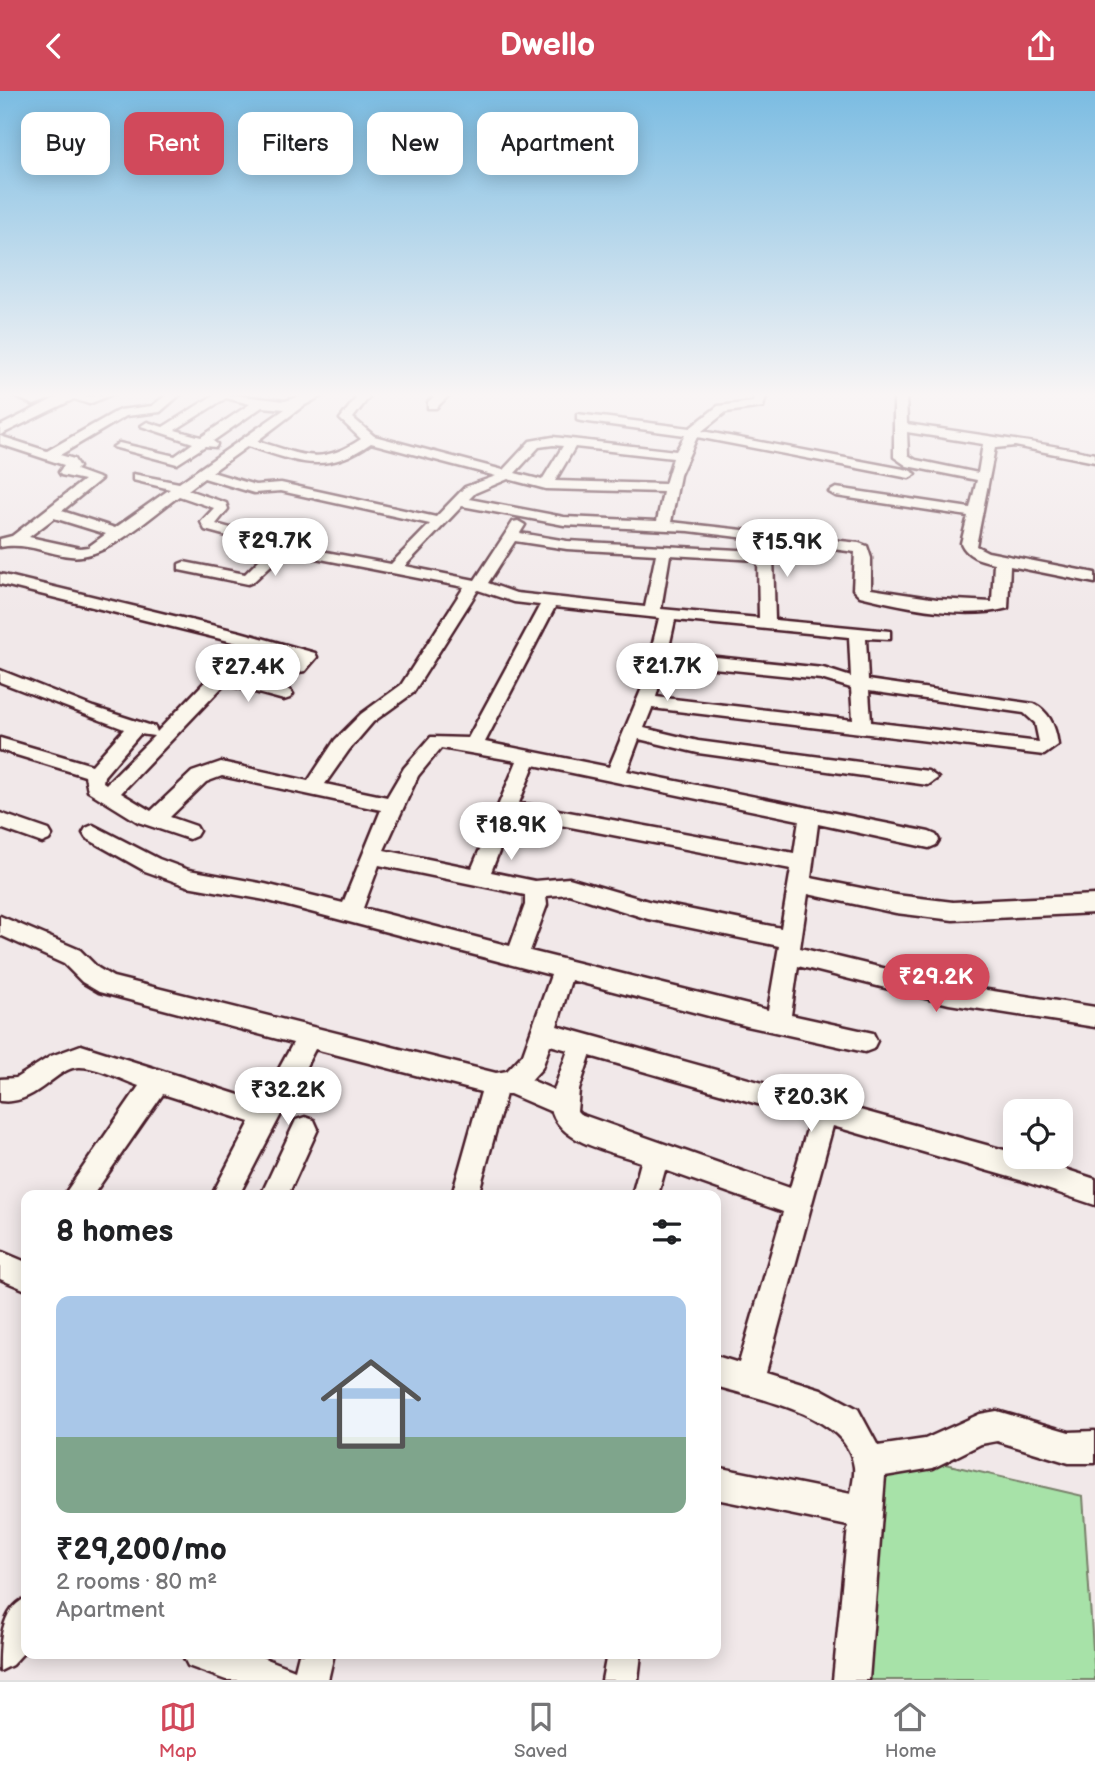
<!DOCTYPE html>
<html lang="en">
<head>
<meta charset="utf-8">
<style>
  :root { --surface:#fff; --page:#f2f2f2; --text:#202124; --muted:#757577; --line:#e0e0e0; --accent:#d1495b }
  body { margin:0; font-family:"Balsamiq Sans",sans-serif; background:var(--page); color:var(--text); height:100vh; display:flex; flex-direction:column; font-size:26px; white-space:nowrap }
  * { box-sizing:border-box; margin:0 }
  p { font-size:23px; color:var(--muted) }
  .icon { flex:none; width:38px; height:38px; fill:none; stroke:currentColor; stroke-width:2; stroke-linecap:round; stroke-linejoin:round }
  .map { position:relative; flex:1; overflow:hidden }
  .drawer { position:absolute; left:21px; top:1099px; width:700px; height:469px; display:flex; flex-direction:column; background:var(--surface); border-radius:14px; box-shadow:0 4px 18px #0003 }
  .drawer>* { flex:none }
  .top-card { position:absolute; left:21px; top:21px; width:700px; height:63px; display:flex; gap:14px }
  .fabs { position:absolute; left:1003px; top:1008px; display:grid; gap:14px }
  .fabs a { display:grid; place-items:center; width:70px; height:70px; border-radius:14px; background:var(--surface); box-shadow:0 4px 18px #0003; font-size:35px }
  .price { position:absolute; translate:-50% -60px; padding:0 16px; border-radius:24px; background:#fff; color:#222; font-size:23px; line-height:46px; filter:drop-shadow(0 2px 4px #0008) }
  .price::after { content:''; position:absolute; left:50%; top:42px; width:21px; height:16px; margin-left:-10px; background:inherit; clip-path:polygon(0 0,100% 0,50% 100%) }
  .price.on { background:var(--accent); color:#fff }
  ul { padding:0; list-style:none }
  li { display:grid; align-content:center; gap:14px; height:371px; padding:0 35px }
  li span { display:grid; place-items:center; height:217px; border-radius:14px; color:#555 }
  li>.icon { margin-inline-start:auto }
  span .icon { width:126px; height:126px; fill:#fffc; stroke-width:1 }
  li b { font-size:30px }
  h2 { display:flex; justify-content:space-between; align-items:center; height:84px; padding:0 35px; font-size:30px }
  .tag { padding:0 24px; border-radius:14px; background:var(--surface); box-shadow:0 4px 18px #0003; font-size:24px; line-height:63px }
  .tag.on { background:var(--accent); color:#fff }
  header { display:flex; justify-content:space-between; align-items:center; height:91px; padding:0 35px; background:var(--accent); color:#fff; font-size:32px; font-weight:800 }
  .tab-bar { display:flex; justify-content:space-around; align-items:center; height:98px; border-top:2px solid var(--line); background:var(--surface); font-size:19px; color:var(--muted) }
  .tab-bar a { display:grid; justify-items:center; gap:4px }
  .tab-bar .on { color:var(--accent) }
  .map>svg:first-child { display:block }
  .green { fill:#a7e2a8; stroke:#78806a; stroke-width:2 }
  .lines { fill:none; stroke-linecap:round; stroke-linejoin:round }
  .minor-casing { stroke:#4a1f2b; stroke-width:5 }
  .minor { fill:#fbf7ec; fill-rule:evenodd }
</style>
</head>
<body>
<header><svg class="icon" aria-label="back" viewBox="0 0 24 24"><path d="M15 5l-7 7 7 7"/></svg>Dwello<svg class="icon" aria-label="share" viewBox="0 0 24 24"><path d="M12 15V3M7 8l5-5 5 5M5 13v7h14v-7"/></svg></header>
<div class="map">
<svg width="1095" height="1589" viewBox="0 0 1095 1589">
  <rect width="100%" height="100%" fill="#f1e8e9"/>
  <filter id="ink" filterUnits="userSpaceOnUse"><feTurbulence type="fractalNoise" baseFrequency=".0143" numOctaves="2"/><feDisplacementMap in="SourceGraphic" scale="14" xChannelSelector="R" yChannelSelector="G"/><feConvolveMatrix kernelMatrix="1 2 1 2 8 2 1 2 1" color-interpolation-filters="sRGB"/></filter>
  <g filter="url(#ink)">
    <!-- green -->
    <path class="green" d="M872 1367 945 1373 1083 1405 1095 1589H863Z"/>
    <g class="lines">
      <defs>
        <path id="minor" d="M7 302C17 302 26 306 35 306 45 306 53 301 63 303L34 314Z
          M65 302 89 305 115 302 89 313 74 308 0 344V335Z
          M169 302H182L160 321 126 325 60 364 74 368 79 376 76 379 101 388 62 420 115 437 170 398 133 389V383L179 392 285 318 262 316 213 350 217 353 216 356 205 355 177 373 113 356 119 352 175 365 193 352 141 335 147 331 163 336 217 302 285 310 312 302H327L303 315 257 350C301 363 319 376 361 348L340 328 356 307 352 302H365L369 306 353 327 374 345 503 379 530 350 553 346 676 360 685 344 581 330 577 329V323L690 337 718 315 753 311 755 302H767L763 316 726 321 702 340 909 379 916 383 909 387 697 346 680 384 671 431 859 452 867 455 871 467V498L937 508 992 511 994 472C981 469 967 466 961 452L968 425 836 405 829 401 836 397 970 417 977 389 907 375 894 366V302H906L907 333C971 343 1032 350 1095 363V371L1015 355 995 357 976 455 988 461 1095 482V492L1010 475 1008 517C963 529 905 516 860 505L853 498 855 461 767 449 773 465 775 529 890 540V548L866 547 868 589 1034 613C1050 621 1056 637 1058 654L1044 664 652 617 644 637 698 650 928 680 938 687 928 694 698 662 639 648 627 680 929 741 936 744 939 749 936 754 929 757 818 733 811 787 896 804 953 811 1095 804V822L953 829 896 822 808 803 800 857 949 893 1095 916V936L949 913 798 875 791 924 873 942 877 950 873 958 865 961 747 935 571 889 557 935 1015 1062V1066H1028L1095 1088V1114L1020 1089 833 1035 766 1281 821 1298 858 1318 878 1355 925 1348 980 1323 997 1320 1069 1341 1095 1340V1372H1069L997 1350 981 1353 933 1377 885 1385 869 1589H833L848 1435 716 1408V1376L851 1403C852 1395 855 1385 854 1376 849 1323 757 1308 716 1295V1265L739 1272 783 1121 665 1079 658 1104H632L641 1071C612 1060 563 1054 552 1021L510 1003H506L478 1104H452L481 1001 315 958 239 1104H212L250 1031 163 1003 93 1104H64L139 995C122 989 98 976 80 976 56 975 37 1015 0 1010V988L16 987 51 965 81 954 261 1011 293 952 99 901 82 891 64 873 0 844V825L80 859 98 877 113 886 496 982 507 980 523 963 551 884 265 809 187 795 145 780 86 747 83 742 86 737 93 734 159 768 189 779 265 793 343 812 381 719 222 685 206 691 170 726 196 735 199 740 196 745 189 748 138 731 88 700 85 685 0 659V647L92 674 124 638 0 591V579L93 616 155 636 157 641 241 553 0 493V483L240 541 315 562 317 566 305 580 299 581 290 576 297 568 255 557 234 584 290 599 293 603 290 607 284 609 225 593 121 702 151 720 192 681 221 671 308 690 335 649 361 623 401 594 464 496 285 461 253 491 248 493 179 479V473L184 471 245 483 271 457 205 439 201 431 214 417 179 405C151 425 105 470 70 465 45 462 26 451 0 456V448L12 445 84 389 61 384 59 381 64 374 0 353V345L47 360 119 319 152 315ZM226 307 250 313 201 346 175 339ZM907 341 983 353 978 382 916 369 908 364ZM371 352 496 385 465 396 436 426 281 392 255 394 212 381 248 355C298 371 325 385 371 352ZM553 354 563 355 542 389 515 382 539 356ZM575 356 673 367 665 393 555 390ZM204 387 254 402 281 400 430 433 391 473 299 456 216 433 228 418 226 412 188 399ZM508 388 546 398 663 401 657 430 564 426 469 408 475 402ZM462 415 564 434 689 440 763 449 757 453V460L567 450 520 442 525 434 518 430 513 431 475 489 405 475ZM54 427 106 443 88 456 80 457 29 446ZM515 450 567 458 656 463 645 516 516 502 488 492ZM670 464 758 469 759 527 661 518ZM478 499 514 511 540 514 468 647 431 646 404 677 387 706 325 693 349 659 373 631 413 602ZM555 516 659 527 642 597 609 676 485 651ZM675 529 849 546 851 586 823 577 668 561ZM665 572 821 588 851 597 853 629 656 606ZM869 600 1024 622 1035 632 1039 651 871 631ZM140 643 154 645 106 693 103 691 104 685ZM441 657 517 670 472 777 384 759 418 685ZM534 674 799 729 794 762 519 712ZM513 725 791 778 781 837 648 810 569 787 535 790 491 781ZM379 774 525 804V814L510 855 363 817ZM569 803 648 828 779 855 768 919 530 860 547 814 546 805ZM550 954 568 959 554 999 531 989 542 977ZM590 965 810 1028 790 1097 580 1023 577 1020 579 999Z
          M438 302H451L436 317H428V311Z
          M0 722 49 739 52 744 49 749 42 752 0 737Z
          M305 1026 314 1029 318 1038 288 1104H261L296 1029Z
          M0 1160 26 1171V1199L0 1188Z
          M26 1507V1559L12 1574 0 1580C0 1552 0 1519 26 1507Z
          M182 1563H254L295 1579 299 1563H334L328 1589H226L188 1575Z
          M607 1563H641L638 1589H602Z"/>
      </defs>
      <!-- minor casing -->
      <use href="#minor" class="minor-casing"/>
      <!-- minor -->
      <use href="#minor" class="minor"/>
    </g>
  </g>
  <!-- sky -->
  <linearGradient id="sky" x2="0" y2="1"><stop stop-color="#7bbce2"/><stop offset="0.58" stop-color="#f9f5f5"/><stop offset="1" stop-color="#f9f5f5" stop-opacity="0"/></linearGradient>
  <rect width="1095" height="524" fill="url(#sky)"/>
</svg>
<div class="fabs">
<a><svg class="icon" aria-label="locate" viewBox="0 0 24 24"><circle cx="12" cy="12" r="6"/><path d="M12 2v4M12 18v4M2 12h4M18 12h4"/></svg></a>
</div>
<b class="price" style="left:275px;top:487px">₹29.7K</b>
<b class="price" style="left:787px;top:488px">₹15.9K</b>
<b class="price" style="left:667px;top:612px">₹21.7K</b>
<b class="price" style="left:248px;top:613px">₹27.4K</b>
<b class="price" style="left:511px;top:771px">₹18.9K</b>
<b class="price on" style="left:936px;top:923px">₹29.2K</b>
<b class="price" style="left:288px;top:1036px">₹32.2K</b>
<b class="price" style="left:811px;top:1043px">₹20.3K</b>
<div class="top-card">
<a class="tag">Buy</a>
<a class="tag on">Rent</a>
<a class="tag">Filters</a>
<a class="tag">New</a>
<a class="tag">Apartment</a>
</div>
<section class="drawer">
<h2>8 homes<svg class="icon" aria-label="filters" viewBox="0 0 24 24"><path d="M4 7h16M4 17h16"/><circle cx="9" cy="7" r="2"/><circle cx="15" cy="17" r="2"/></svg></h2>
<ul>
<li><span style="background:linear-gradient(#a9c7e8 65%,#7fa58c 0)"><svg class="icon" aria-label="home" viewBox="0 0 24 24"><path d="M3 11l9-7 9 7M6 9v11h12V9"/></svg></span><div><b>₹29,200/mo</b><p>2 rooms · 80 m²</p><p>Apartment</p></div></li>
</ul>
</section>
</div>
<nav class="tab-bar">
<a class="on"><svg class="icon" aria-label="map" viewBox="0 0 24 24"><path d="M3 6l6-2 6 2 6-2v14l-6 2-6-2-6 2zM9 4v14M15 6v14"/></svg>Map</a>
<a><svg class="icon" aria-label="saved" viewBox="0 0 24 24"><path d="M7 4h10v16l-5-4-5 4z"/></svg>Saved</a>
<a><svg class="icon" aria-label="home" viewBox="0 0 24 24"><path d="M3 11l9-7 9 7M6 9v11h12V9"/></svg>Home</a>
</nav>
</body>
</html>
